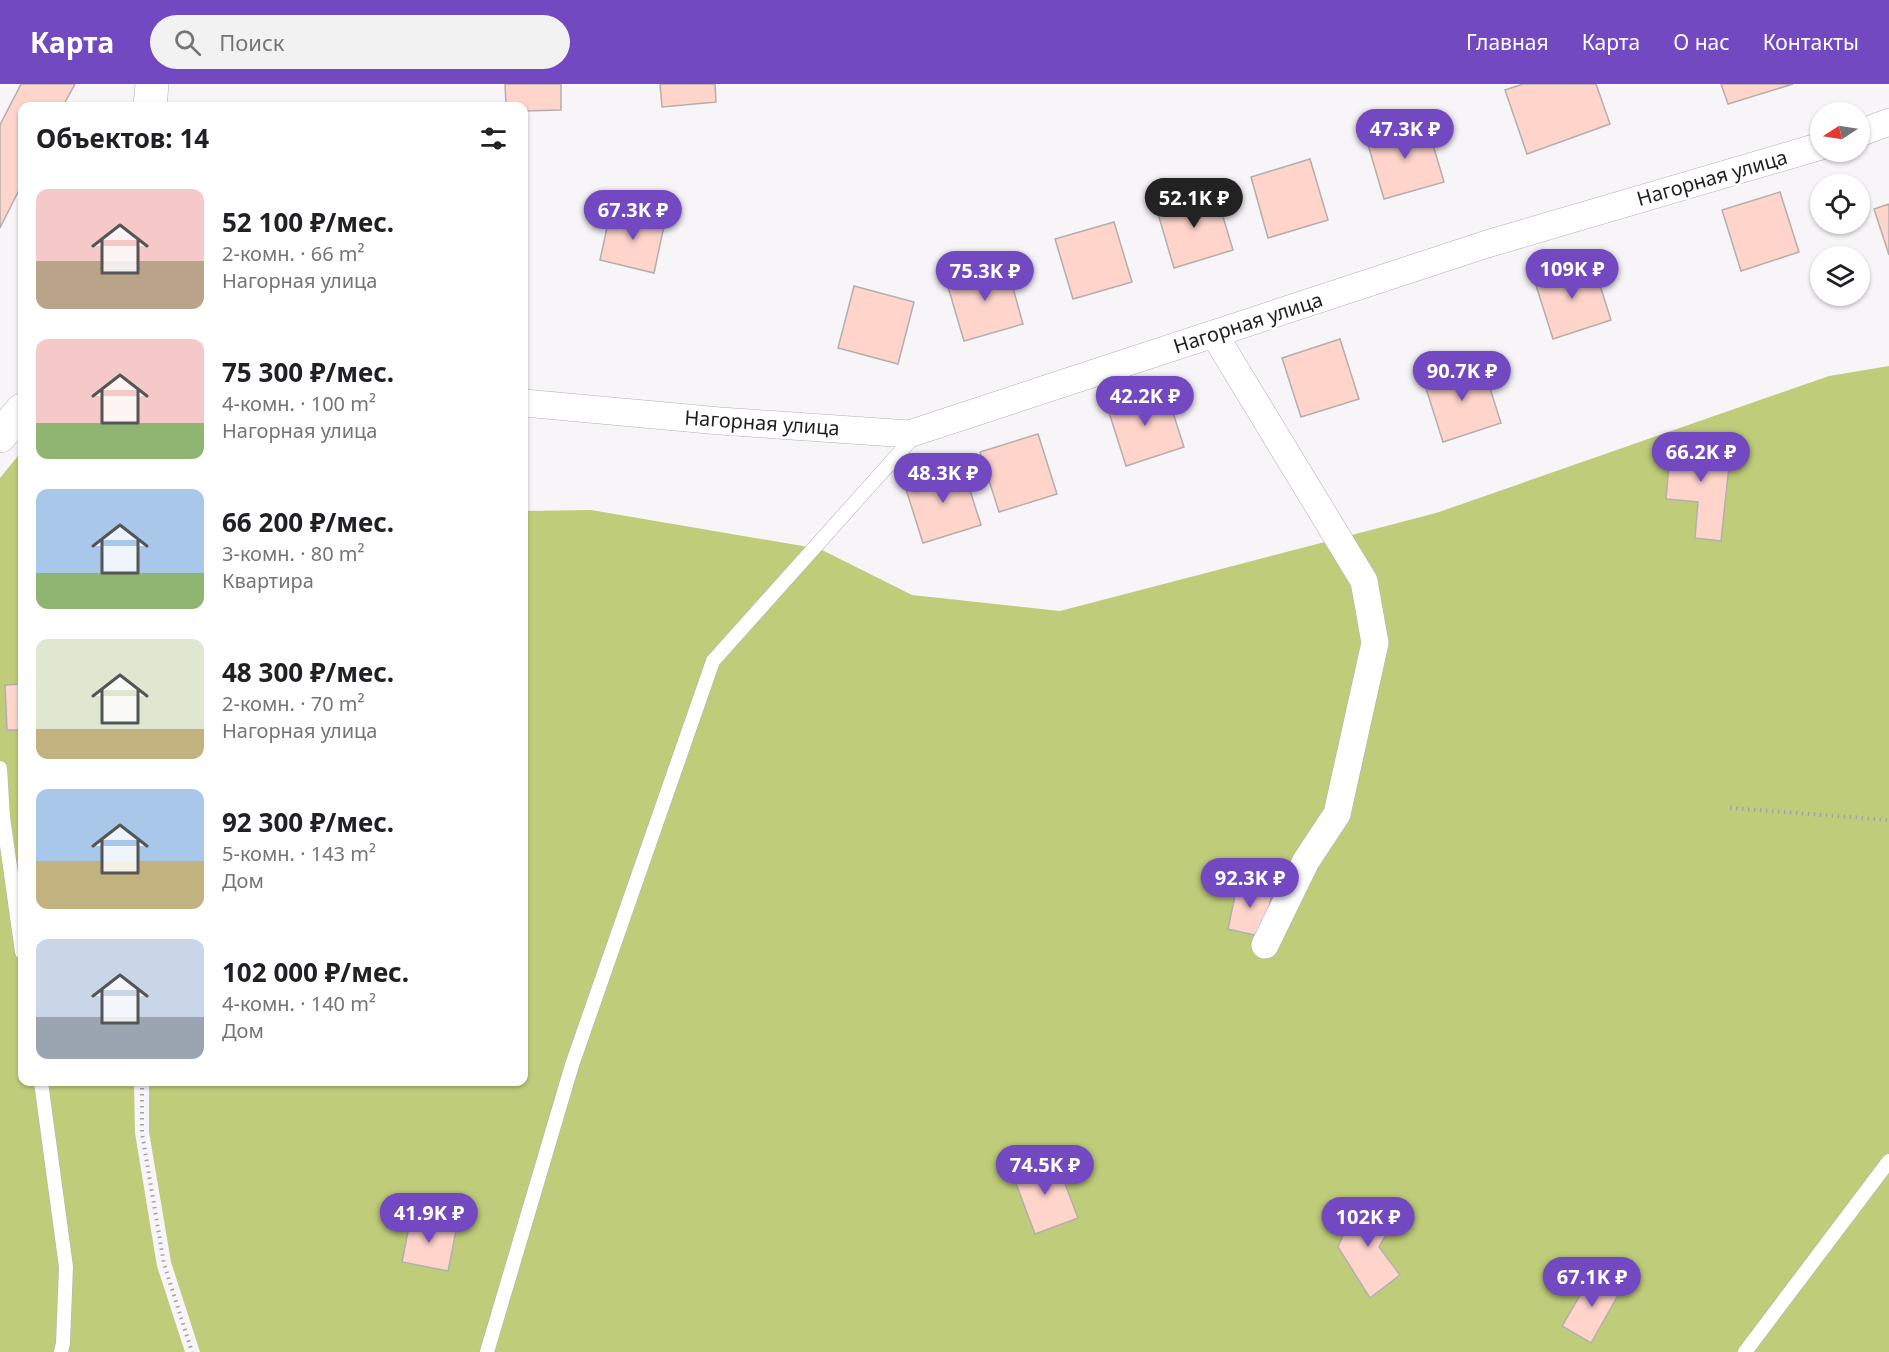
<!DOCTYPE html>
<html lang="ru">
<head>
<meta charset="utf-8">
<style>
  :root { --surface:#fff; --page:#f2f2f2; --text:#202124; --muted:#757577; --accent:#7349c1 }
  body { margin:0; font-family:"Noto Sans",sans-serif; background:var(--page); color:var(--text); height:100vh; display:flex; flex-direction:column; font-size:22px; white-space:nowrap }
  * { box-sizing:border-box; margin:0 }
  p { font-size:20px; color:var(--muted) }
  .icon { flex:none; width:33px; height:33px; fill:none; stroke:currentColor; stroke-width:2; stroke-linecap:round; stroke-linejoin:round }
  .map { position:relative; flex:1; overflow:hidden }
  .side { position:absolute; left:18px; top:18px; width:510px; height:984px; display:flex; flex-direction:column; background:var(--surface); border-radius:12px; box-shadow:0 2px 4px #0004 }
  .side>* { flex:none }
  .needle { width:39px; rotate:258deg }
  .tools { position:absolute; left:1810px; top:18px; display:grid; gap:12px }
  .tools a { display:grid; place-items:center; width:60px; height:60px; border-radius:50%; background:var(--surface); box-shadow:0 2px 4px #0004; font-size:30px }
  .price { position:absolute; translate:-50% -51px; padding:0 14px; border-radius:21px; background:var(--accent); color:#fff; font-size:20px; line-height:39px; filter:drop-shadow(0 2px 3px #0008) }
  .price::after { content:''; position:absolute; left:50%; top:36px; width:18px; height:14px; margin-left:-9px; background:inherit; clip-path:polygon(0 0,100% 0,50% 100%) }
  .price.active { background:#222; color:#fff }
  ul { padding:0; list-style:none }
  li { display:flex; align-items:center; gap:18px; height:150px; padding:0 18px }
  li span { display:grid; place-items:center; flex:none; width:168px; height:120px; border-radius:12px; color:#555 }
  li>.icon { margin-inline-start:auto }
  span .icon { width:72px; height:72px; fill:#fffc; stroke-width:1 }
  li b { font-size:26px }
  h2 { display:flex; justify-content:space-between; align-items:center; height:72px; padding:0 18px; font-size:26px }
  header { display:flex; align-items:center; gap:36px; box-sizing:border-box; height:84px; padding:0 30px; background:var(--accent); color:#fff }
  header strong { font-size:28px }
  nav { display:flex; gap:33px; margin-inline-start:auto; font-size:21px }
  .search { width:420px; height:54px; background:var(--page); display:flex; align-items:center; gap:15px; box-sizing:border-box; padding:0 21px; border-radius:33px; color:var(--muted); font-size:22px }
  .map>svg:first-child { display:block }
  .green { fill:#bfcd7a }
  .building { fill:#fed4cb; stroke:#b4afad; stroke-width:1.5 }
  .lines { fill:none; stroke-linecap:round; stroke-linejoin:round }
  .lane-casing { stroke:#b2afb4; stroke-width:15 }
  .street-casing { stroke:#b2afb4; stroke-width:28 }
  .secondary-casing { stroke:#b2afb4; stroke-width:34 }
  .path { stroke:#a5a2a6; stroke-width:4; stroke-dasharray:1.5 4.5; stroke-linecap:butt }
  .lane { stroke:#fff; stroke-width:14 }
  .street { stroke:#fff; stroke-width:27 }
  .secondary { stroke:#fff; stroke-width:33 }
  .labels { text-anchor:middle; stroke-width:5; stroke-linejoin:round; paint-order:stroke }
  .street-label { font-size:20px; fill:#1f1e20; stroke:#fff }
</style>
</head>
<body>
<header>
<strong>Карта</strong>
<div class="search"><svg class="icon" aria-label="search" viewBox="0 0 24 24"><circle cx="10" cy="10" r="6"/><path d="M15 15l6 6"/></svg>Поиск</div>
<nav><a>Главная</a><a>Карта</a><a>О нас</a><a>Контакты</a></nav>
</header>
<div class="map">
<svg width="1889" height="1268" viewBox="0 0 1889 1268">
  <rect width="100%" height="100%" fill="#f8f5f9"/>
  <!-- green -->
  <path class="green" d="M1889 282V1268H200L171 1178 149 1048V998H524V427L591 426 820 465 912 511 1060 527 1436 429 1829 292Z
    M22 367V998H134L135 1049 157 1182 185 1268H0V394Z"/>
  <!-- building -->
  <path class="building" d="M21 0H75L63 22H22V100L0 144V41Z
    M505 0H561V26L524 27V22H506Z
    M660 0H715L716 18 662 23Z
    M1523 0H1596L1610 40 1527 70 1505 6Z
    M1721 0H1793L1728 20Z
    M1426 37 1444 98 1384 115 1366 54Z
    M1310 75 1328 136 1268 154 1251 93Z
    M1215 106 1233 166 1174 184 1156 123Z
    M1780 108 1799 168 1741 187 1722 126Z
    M1889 120V171L1874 125Z
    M611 125 665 137 654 189 600 176Z
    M1114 138 1132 198 1073 215 1055 155Z
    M1592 176 1611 236 1553 255 1534 195Z
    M1006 179 1023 240 964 257 946 196Z
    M854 202 914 218 898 280 838 264Z
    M1340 255 1359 315 1301 333 1282 274Z
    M1482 279 1501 339 1443 358 1424 298Z
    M1165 304 1184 363 1126 382 1107 322Z
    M1038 350 1057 410 999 428 980 368Z
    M1671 357 1731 363 1721 457 1695 454 1698 418 1666 415Z
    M962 381 981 441 923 459 904 399Z
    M22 600V646H7L5 601Z
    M1238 797 1273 805 1263 853 1228 845Z
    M1055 1073 1078 1134 1035 1150 1012 1089Z
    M1358 1115 1395 1135 1379 1163 1400 1191 1370 1214 1338 1163Z
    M411 1132 457 1142 448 1187 402 1178Z
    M1593 1189 1621 1206 1591 1259 1562 1242Z"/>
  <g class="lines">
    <defs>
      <path id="lane" d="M0 684 3 733 22 868
        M41 998 66 1183 63 1259 61 1268
        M487 1268 572 981 713 577 917 349
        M1745 1268 1889 1077"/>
      <path id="street" d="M1860 49 1889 38
        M1214 250 1364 497 1375 559 1337 730 1306 777 1265 861
        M524 319 720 337 909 350 1487 160 1821 62"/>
      <path id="secondary" d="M150 22 152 0
        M0 352 22 326"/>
    </defs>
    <!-- lane casing -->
    <use href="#lane" class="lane-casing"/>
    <!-- street casing -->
    <use href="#street" class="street-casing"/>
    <!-- secondary casing -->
    <use href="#secondary" class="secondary-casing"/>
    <!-- path -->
    <path class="path" d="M1730 724 1889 736
      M142 998V1049L164 1180 192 1268"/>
    <!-- lane -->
    <use href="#lane" class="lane"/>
    <!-- street -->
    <use href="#street" class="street"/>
    <!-- secondary -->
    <use href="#secondary" class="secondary"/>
  </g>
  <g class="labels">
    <!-- street labels -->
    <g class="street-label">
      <text transform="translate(1712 94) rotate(-16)" y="7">Нагорная улица</text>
      <text transform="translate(1248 239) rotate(-18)" y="7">Нагорная улица</text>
      <text transform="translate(762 339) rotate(4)" y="7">Нагорная улица</text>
    </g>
  </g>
</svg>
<div class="tools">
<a><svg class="needle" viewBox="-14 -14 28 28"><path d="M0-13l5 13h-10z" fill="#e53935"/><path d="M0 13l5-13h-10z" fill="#757577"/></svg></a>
<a><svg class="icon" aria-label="locate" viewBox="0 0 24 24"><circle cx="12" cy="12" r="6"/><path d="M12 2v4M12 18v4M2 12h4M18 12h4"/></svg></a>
<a><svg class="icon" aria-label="layers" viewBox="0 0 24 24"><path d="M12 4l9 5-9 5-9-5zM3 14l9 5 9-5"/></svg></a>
</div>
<b class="price" style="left:1405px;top:76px">47.3K ₽</b>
<b class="price active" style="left:1194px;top:145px">52.1K ₽</b>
<b class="price" style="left:633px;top:157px">67.3K ₽</b>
<b class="price" style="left:1572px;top:216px">109K ₽</b>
<b class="price" style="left:985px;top:218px">75.3K ₽</b>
<b class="price" style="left:1462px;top:318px">90.7K ₽</b>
<b class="price" style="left:1145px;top:343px">42.2K ₽</b>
<b class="price" style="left:1701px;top:399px">66.2K ₽</b>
<b class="price" style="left:943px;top:420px">48.3K ₽</b>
<b class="price" style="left:1250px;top:825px">92.3K ₽</b>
<b class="price" style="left:1045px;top:1112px">74.5K ₽</b>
<b class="price" style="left:429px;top:1160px">41.9K ₽</b>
<b class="price" style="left:1368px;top:1164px">102K ₽</b>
<b class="price" style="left:1592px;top:1224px">67.1K ₽</b>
<section class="side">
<h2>Объектов: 14<svg class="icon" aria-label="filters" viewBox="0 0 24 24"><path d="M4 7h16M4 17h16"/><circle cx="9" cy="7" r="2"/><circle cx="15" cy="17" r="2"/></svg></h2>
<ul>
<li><span style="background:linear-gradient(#f6c9c9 60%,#b9a48a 0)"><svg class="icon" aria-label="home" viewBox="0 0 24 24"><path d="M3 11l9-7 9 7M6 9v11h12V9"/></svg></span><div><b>52 100 ₽/мес.</b><p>2-комн. · 66 m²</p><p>Нагорная улица</p></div></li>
<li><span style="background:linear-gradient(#f6c9c9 70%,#8fb573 0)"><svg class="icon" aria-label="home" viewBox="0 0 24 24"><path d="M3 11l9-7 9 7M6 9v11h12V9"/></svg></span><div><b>75 300 ₽/мес.</b><p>4-комн. · 100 m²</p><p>Нагорная улица</p></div></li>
<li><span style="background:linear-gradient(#a9c7e8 70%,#8fb573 0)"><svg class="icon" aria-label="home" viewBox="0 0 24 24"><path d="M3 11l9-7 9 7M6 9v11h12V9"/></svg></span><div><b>66 200 ₽/мес.</b><p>3-комн. · 80 m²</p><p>Квартира</p></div></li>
<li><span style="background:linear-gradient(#dfe7d0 75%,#c2b280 0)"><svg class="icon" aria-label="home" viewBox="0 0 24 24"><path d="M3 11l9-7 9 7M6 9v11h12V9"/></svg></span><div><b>48 300 ₽/мес.</b><p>2-комн. · 70 m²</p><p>Нагорная улица</p></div></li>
<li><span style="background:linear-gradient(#a9c7e8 60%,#c2b280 0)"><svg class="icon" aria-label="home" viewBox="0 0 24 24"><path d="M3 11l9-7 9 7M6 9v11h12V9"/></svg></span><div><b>92 300 ₽/мес.</b><p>5-комн. · 143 m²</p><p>Дом</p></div></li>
<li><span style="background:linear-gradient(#c9d6e8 65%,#9aa5b1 0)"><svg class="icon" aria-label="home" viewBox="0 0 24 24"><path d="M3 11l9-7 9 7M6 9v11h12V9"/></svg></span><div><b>102 000 ₽/мес.</b><p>4-комн. · 140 m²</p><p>Дом</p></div></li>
</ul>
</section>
</div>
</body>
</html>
